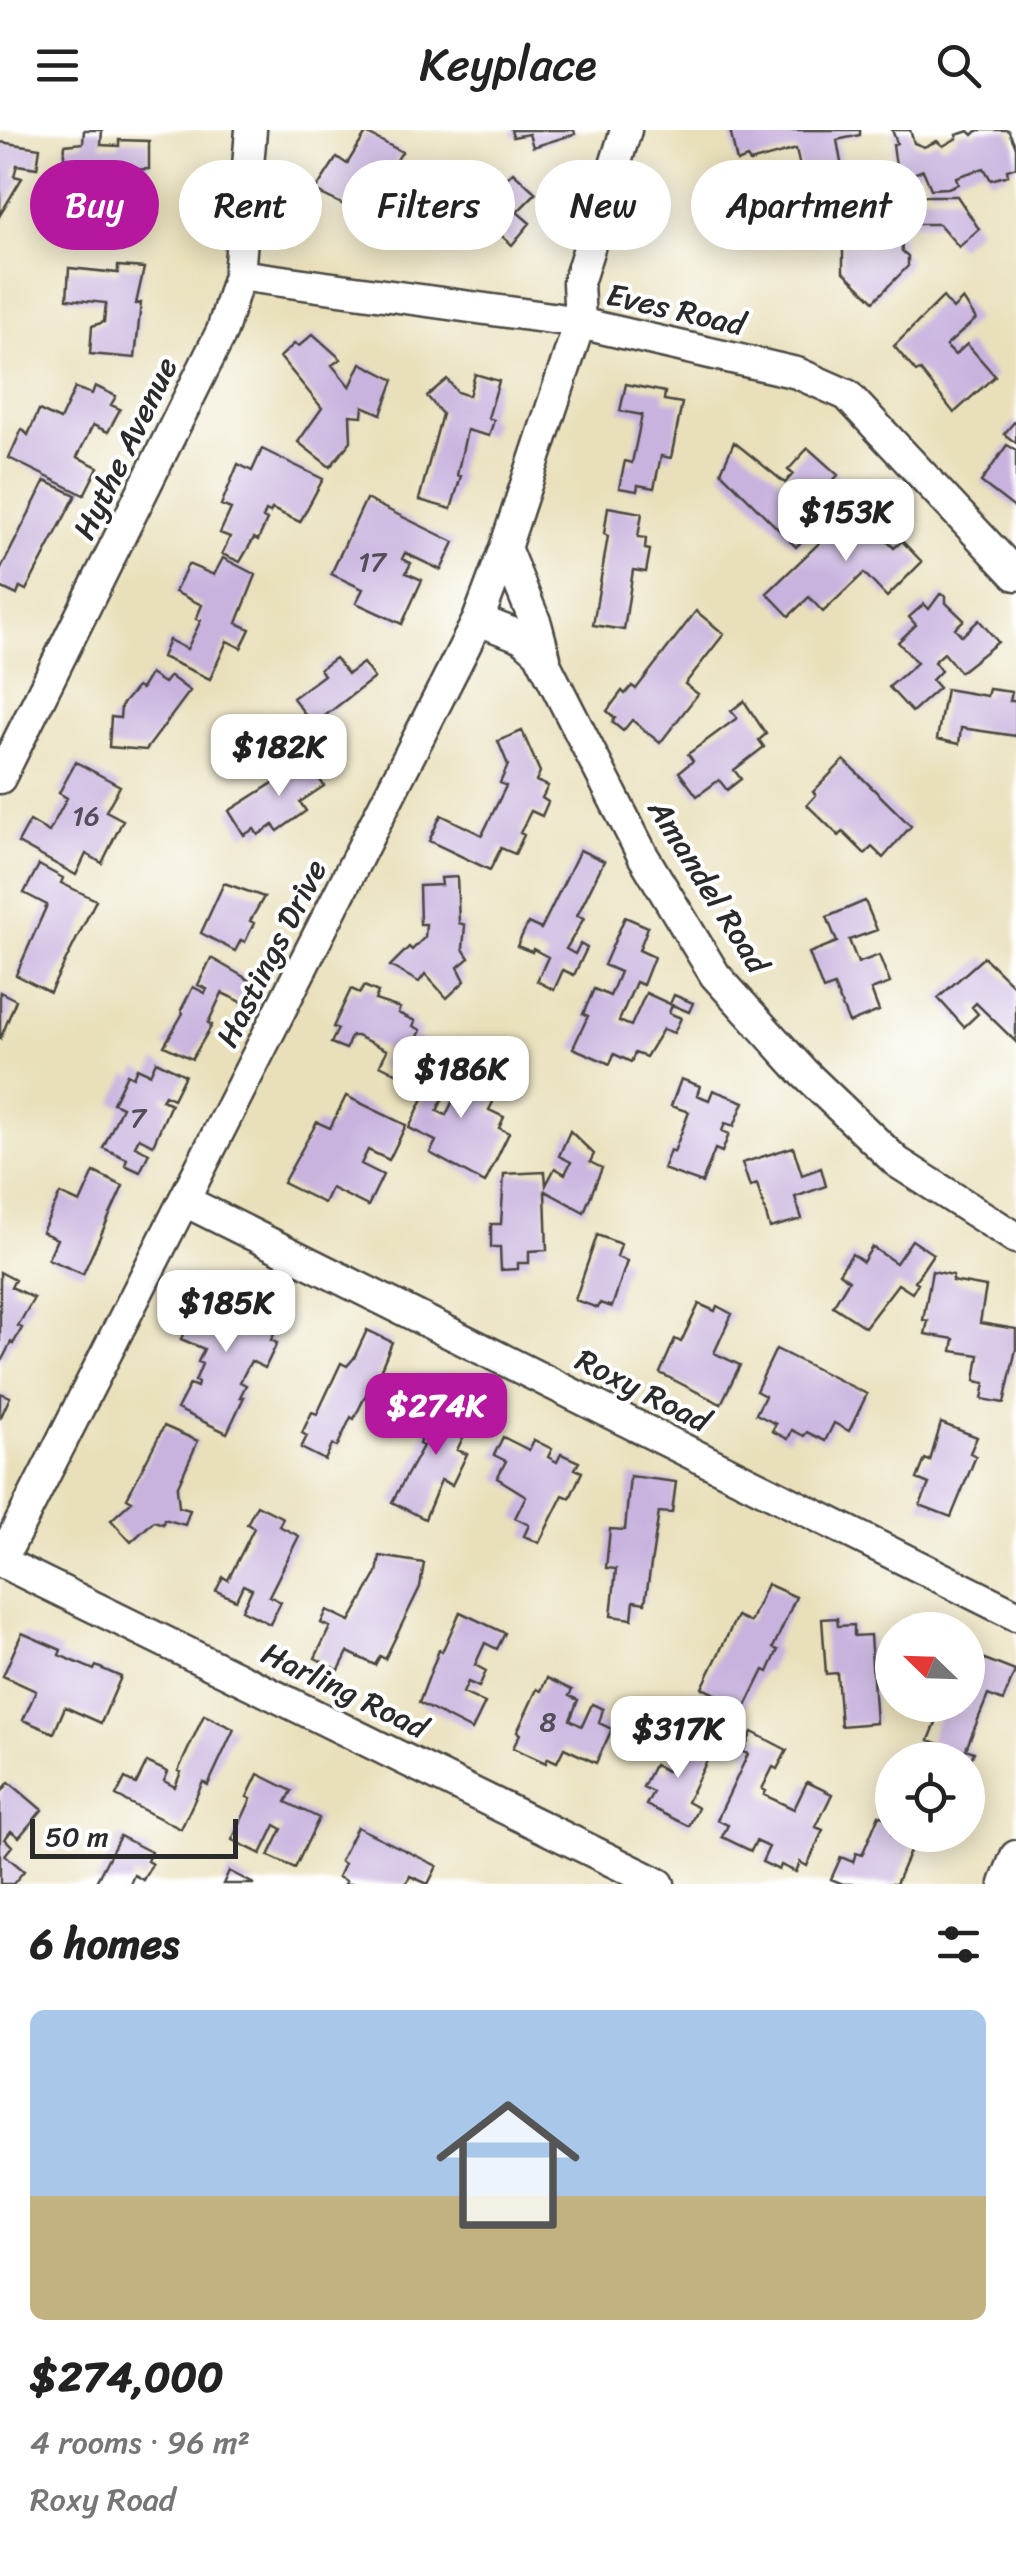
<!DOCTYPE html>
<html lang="en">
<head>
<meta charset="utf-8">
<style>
  :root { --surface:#fff; --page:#f6f6f6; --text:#222; --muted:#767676; --line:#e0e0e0; --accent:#b5179e }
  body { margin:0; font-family:Sriracha,sans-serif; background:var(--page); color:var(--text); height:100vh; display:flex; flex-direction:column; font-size:38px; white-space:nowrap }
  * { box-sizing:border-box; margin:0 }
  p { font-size:32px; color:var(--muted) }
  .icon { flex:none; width:55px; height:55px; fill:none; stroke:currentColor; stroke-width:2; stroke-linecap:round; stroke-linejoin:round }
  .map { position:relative; height:1754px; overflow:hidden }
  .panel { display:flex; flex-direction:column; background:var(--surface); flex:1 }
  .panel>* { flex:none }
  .top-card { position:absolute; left:30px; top:30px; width:958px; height:90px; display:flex; gap:20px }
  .needle { width:65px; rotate:293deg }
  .controls { position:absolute; left:875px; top:1482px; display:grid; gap:20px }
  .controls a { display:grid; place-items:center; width:110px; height:110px; border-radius:50%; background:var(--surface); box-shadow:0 5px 25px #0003; font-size:50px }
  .scale { position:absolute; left:30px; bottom:25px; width:208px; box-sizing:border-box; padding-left:10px; border:5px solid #2b2b2b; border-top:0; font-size:28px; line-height:35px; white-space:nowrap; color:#2b2b2b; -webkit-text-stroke:8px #fff; paint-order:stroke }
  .price { position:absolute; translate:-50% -85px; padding:0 22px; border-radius:20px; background:#fff; color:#222; font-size:32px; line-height:65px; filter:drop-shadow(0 2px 5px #0008) }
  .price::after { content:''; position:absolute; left:50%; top:60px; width:30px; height:22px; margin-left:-15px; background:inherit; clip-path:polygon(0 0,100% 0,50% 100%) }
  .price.current { background:var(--accent); color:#fff }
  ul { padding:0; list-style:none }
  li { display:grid; align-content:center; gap:20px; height:530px; padding:0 30px }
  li+li { border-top:2px solid var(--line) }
  li span { display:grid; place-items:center; height:310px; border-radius:15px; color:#555 }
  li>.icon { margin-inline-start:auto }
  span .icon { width:180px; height:180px; fill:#fffc; stroke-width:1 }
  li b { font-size:42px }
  h2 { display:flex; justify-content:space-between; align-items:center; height:120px; padding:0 30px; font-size:42px }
  .chip { padding:0 35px; border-radius:45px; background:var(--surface); box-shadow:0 5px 25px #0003; font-size:35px; line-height:90px }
  .chip.current { background:var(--accent); color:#fff }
  header { display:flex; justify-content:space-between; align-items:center; height:130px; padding:0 30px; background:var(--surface); font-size:45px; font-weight:600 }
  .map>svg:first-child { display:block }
  .building { fill:#c8b2de }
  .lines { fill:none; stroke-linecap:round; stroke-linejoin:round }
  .minor-casing { stroke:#484641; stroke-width:35 }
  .minor { stroke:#fff; stroke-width:30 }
  .labels { text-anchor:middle; stroke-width:8; stroke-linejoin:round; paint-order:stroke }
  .number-label { font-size:28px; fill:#524d58 }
  .street-label { font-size:32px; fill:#2b2b2b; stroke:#fff }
</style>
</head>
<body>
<header><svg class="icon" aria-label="menu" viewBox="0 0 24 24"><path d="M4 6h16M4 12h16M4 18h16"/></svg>Keyplace<svg class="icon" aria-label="search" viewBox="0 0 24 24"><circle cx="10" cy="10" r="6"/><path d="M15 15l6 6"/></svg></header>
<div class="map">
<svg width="1016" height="1754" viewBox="0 0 1016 1754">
  <rect width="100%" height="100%" fill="#fff"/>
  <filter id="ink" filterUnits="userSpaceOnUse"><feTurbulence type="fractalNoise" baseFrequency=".01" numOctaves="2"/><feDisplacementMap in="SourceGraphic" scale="20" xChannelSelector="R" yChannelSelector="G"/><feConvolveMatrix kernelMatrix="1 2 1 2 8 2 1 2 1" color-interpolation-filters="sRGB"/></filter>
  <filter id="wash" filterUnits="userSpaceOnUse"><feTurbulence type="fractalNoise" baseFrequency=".0048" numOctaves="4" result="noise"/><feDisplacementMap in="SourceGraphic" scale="40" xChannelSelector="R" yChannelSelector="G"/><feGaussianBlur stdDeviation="2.25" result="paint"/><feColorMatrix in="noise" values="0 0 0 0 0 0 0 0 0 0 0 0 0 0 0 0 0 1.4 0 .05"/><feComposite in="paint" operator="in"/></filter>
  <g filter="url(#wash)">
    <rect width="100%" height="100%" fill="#e9e0bb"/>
    <g id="blocks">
      <!-- building -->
      <path class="building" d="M84 0H102L101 15 119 16V10L149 11V39L105 41V47L109 46 107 75H97L96 84 59 83 65 15 83 13Z
        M511 0H574L575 4 533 17 529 4 513 7Z
        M730 0H860V5L837 10 845 55 806 64 796 19 750 32 747 28 737 32Z
        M892 0H910L914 13 924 17 937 11 943 16 957 8 956 5 969 1 973 5 978 0H1008L1016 17V37L1007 40 1008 45 991 50 984 38 956 47 958 54 948 58 931 59 923 40 898 50 893 15 897 13Z
        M366 3 402 22 381 55 390 60 394 54 403 59 422 31 439 39 422 69 424 84 411 104 376 82 378 79 374 76 368 88 358 81 356 86 345 83 348 77 315 61 337 27 347 34Z
        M0 12 40 18 37 38 17 35 14 46 22 48 0 85Z
        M513 42 536 63 517 82 530 93 512 115 477 84 463 79 458 107 433 100 443 64 476 72 501 46 505 50Z
        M857 66H957L979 99 959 117 939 94H907L901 101 902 121 908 126V136L874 171 843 141V112H835L838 80 857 82Z
        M118 136 144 138 136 174 141 173 135 228 90 224 92 196 104 192 106 173 67 169 69 138 118 143Z
        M943 167 953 179 963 169 976 189 946 216 955 225 967 214 995 246 954 283 920 240 916 242 894 216Z
        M313 204 341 229 332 235 350 257 361 233 394 250 381 284 363 276 362 286 350 285 351 311 330 337 298 312 322 278 280 227 294 214 299 216Z
        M475 244 499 251 488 288 494 290 489 306 467 300 457 345 461 346 451 379 419 370 442 284 427 266 447 249 457 262 469 266Z
        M626 254 665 262 664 270 682 273 671 328 661 326 654 358 638 355 637 361 619 358 625 331 632 333 642 285 620 281Z
        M95 256 116 266 111 275 120 279 108 302 93 295 77 327 98 337 84 365 9 328 22 299 28 305 39 280 60 290 75 258 92 264Z
        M1016 290V313L1004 304Z
        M734 312 785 353 793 344 788 340 808 318 838 345 818 367 808 358 800 367 824 389 796 417 721 342Z
        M1007 315 1016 320V379L981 352Z
        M262 319 323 349 300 392 272 379 270 383 266 381 263 388 267 390 258 410 254 408 240 432 222 424 230 407 220 403 231 379 221 375 238 334 252 341Z
        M45 351 76 365 26 460 20 457 17 465 0 457V441Z
        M366 369 454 412 441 440 405 423 402 429 411 433 406 443 422 450 402 494 356 473 363 459 331 444Z
        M863 371 890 400 883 407 894 418 902 411 922 432 887 467 864 443 823 482 809 467 789 486 767 463Z
        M608 377 642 383 638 407 646 408 645 419 650 420 646 442 633 440 624 500 593 495 608 406 604 404Z
        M223 428 256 445 237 493 250 499 241 518 227 511 210 549 162 527 169 510 187 519 201 490 196 489 202 475 175 462 188 434 214 445Z
        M940 464 946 466V473L964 490 955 498 962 506 979 490 998 512 960 542 944 523 934 532 941 541 932 550 939 558 912 582 889 557 917 533 898 512 916 495 909 487 924 474 929 479Z
        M696 481 724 504 685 554 698 564 660 613 632 590 623 601 612 592 615 588 607 581 622 561 625 564 632 556 636 559Z
        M335 528 348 544 363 533 374 548 313 595 293 568 324 545 320 539Z
        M150 544 164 553 170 546 190 561 146 620 109 617 111 587 120 588 121 576 137 557 141 559Z
        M946 559 987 566 989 559 1012 562 1010 571H1016V606L961 598 959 614 937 609Z
        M744 571 766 604 759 610 764 617 734 640 741 649 727 660 719 650 697 666 679 642 693 631 688 624 737 588 731 581Z
        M522 601 540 642 536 651 548 656 542 668 548 672 542 686 531 681 520 703 524 705 515 724 501 718 490 740 429 711 441 685 482 705 506 656 500 653 508 635 498 611Z
        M303 624 324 656 300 672 306 681 278 701 273 695 258 705 254 699 244 705 229 681 287 644 282 636Z
        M844 630 911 696 883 728 872 717 865 724 843 702 839 706 807 675 816 665 813 662Z
        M76 632 120 656 106 681 123 690 102 733 86 724 76 745 18 713 30 691 49 702 67 668 59 663Z
        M580 720 604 731 577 786 584 788 566 819 575 824 580 814 587 818 574 845 563 840 554 860 537 851 548 827 533 819 532 822 517 816 528 793 541 799Z
        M39 735 63 748 61 753 96 770 50 862 16 845 47 775 24 763Z
        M457 747 459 793 465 795 463 819 469 828 458 837 465 851 447 868 425 844 419 852 390 836 409 817 412 820 425 807 426 794H420L419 756 442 755 441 748Z
        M224 753 264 767 250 791 254 793 245 812 241 810 235 821 201 803Z
        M865 771 877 800 849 810 858 833 879 825 890 853 871 860 879 881 849 893 834 856 823 860 809 823 837 812 827 787Z
        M625 787 648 797 639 820 654 827 643 855 636 852 619 891 631 896 646 863 672 875 669 883 681 888 674 903 663 899 646 927 635 923 631 932 614 924 610 934 573 918 588 886 583 884 594 859 610 866 620 842 604 835Z
        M984 827 1016 858V912L976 873 972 877 978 884 964 897 938 868Z
        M211 828 256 854 246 874 222 863 208 893 212 895 192 929 164 916 183 883 181 880 193 857 205 863 207 859 198 855Z
        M364 856 378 862 375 870 400 878 398 883 415 891 413 896 421 900 417 909 423 911 406 948 380 935 387 920 357 906H351L346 919 331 913 338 899 333 897 351 859 360 863Z
        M0 862 16 870 0 910Z
        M674 865 693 873 689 882 670 874Z
        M450 912 466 920 437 981 446 985 463 950 496 966 489 980 504 987 499 998 509 1003 485 1053 430 1023 436 1011 409 998Z
        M156 931 185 945 173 969 165 965 162 970 171 974 153 1015 139 1008 135 1016 149 1023 140 1042 125 1035 127 1029 103 1018 122 977 113 973 127 944 133 947 137 938 150 944Z
        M681 949 700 956 697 965 709 970 713 960 744 972 734 996 725 993 722 1001 729 1004 722 1022 715 1019 702 1053 663 1039 670 1020 674 1022 689 982 671 976Z
        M346 966 406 995 389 1030 368 1020 361 1034 383 1045 368 1076 331 1058 324 1073 283 1053 317 992 330 998Z
        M570 1001 594 1024 590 1032 602 1038 584 1082 545 1061 547 1120 529 1121V1133H518V1139L501 1140 500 1117H491V1094H501L504 1044 545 1042 546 1055 555 1038 565 1044 571 1032 559 1026Z
        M793 1017 802 1045 821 1038 826 1056 795 1067 802 1089 770 1098 757 1054 750 1057 742 1033Z
        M94 1042 123 1056 83 1144 48 1129 57 1109 42 1102 60 1064 80 1073Z
        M597 1105 621 1114 617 1127 627 1131 612 1177 600 1173 598 1178 575 1170Z
        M912 1110 933 1124 915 1151 918 1153 912 1163 898 1154 865 1197 833 1176 849 1150 839 1143 852 1124 863 1132 872 1117 896 1133Z
        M932 1141 953 1145 952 1151 986 1157 980 1193 1016 1199V1219L1004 1273 982 1269 985 1253 975 1251 979 1225 952 1221 954 1209 925 1204 928 1191 923 1190Z
        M0 1142 15 1150 11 1157 34 1168 18 1196 22 1198 13 1214 11 1212 0 1234Z
        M201 1156 221 1165 223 1172 234 1168 236 1174 250 1178 246 1183 258 1189 267 1173 286 1182 271 1210 277 1213 265 1238 251 1231 240 1252 246 1255 240 1267H244L227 1303 177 1279 190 1254 197 1257 198 1253 195 1251 202 1234 198 1232 204 1219 181 1209 197 1174 193 1172Z
        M699 1174 715 1181 717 1176 732 1184 714 1223 740 1235 721 1274 660 1243 675 1209 681 1212Z
        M367 1200 392 1212 376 1251 373 1250 354 1289 351 1287 337 1317 332 1315 325 1330 301 1318 307 1306 302 1303 312 1282 317 1284 341 1233 347 1236 354 1228Z
        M776 1219 867 1264 849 1301 834 1293 825 1311 807 1302 804 1306 792 1300 788 1309 772 1301 776 1294 756 1284 765 1266 756 1261Z
        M0 1263 10 1267 0 1289Z
        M451 1265 477 1278 457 1320 467 1324 452 1355 441 1350 425 1389 392 1372 423 1316 419 1314 428 1295 435 1298Z
        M941 1293 977 1307 970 1323 976 1326 951 1387 920 1375 929 1354 917 1349 925 1329 930 1331Z
        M164 1296 198 1311 177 1358 179 1377 190 1380 185 1395 164 1389 163 1394 154 1391 131 1412 111 1390 132 1371 127 1368Z
        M503 1307 529 1320 534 1310 552 1319 548 1327 557 1332 561 1324 579 1332 575 1339 582 1342 570 1368 563 1365 539 1413 524 1406 529 1395 515 1388 526 1366 497 1348 506 1331 494 1325Z
        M630 1346 676 1352 672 1383 659 1382 645 1473 634 1471 632 1489 611 1486 616 1439 606 1438 610 1399 625 1400Z
        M257 1375 283 1388 279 1396 299 1406 269 1466 281 1472 270 1494 242 1480 252 1459 243 1455 236 1470 216 1461 223 1447 228 1450 254 1398 247 1394Z
        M380 1426 424 1433 420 1457 385 1529 380 1526 375 1535 348 1522 339 1540 315 1528 330 1497 321 1493 327 1480 350 1491 377 1443Z
        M767 1454 796 1467 773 1518 778 1520 768 1542 764 1540 745 1578 702 1558 737 1486 750 1492Z
        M460 1482 505 1503 497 1519 485 1513 475 1535 486 1541 479 1557 468 1552 463 1563 485 1573 472 1600 419 1573 439 1520 442 1522Z
        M837 1488 838 1496 854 1495V1506L870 1505 876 1593 841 1596 837 1543 826 1544 822 1489Z
        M22 1503 61 1520 59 1525 94 1540 96 1536 121 1547 101 1593 65 1577 54 1603 23 1590 36 1561 3 1546Z
        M972 1524 1015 1541 1003 1571 988 1565 966 1619 974 1622 968 1637V1630H921L923 1625 934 1629 940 1614 929 1610 943 1575H968V1535Z
        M547 1548 572 1560 569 1566 578 1570 570 1590 582 1596 592 1574 603 1579 599 1593 612 1599 596 1633 564 1618 557 1632 548 1628 546 1633 513 1618 520 1604 517 1602 537 1559 541 1561Z
        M204 1585 234 1599 208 1655 203 1652 181 1699 116 1666 125 1648 136 1654 147 1632 168 1642 164 1651 175 1657 181 1642 178 1641Z
        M752 1602 787 1620 777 1639 773 1637 762 1659 766 1661 764 1665 794 1679 807 1652 832 1664 816 1697 823 1700 807 1736 800 1732 796 1742 781 1735 779 1740 762 1732 769 1717 756 1711 751 1721 722 1707 728 1695 717 1690 748 1624 743 1622Z
        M686 1604 713 1618 687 1672 698 1678 689 1696 646 1675 653 1662 643 1657 654 1635 667 1641Z
        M258 1644 292 1661 286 1672 319 1688 295 1738 269 1726 282 1699 275 1695 261 1724 232 1710 251 1669 247 1667Z
        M9 1652 42 1680 19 1707 11 1701 5 1709 12 1716 5 1725 24 1741 13 1754H0V1664Z
        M879 1685 892 1691V1705H917L896 1754H843L831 1749 841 1727 853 1732 856 1723 862 1725Z
        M357 1697 437 1736 428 1754 410 1746 406 1754H344L346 1751 338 1747 344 1734 340 1731Z
        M120 1706 151 1722 147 1731 152 1734 143 1750 134 1745 130 1754H95Z
        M229 1741 254 1754H223Z"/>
    </g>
  </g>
  <g filter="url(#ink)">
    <use href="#blocks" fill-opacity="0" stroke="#484641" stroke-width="2.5"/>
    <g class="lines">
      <defs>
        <path id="minor" d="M239 145 566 190 797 243 847 265 1016 445
          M505 418 536 494 545 528
          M478 490 522 507 539 522 643 726 715 845 804 943 897 1032 1016 1108
          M0 648 222 201 239 145 251 0
          M185 1071 1016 1485
          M0 1431 659 1754
          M1 1431 478 490 505 418 580 192 578 153 626 0
          M1005 1754 1016 1726"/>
      </defs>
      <!-- minor casing -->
      <use href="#minor" class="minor-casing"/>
      <!-- minor -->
      <use href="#minor" class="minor"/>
    </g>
  </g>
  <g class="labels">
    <!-- number labels -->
    <g class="number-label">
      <text x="372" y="441">17</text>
      <text x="86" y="695">16</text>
      <text x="138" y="997">7</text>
      <text x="548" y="1601">8</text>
    </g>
    <!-- street labels -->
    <g class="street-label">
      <text transform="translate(676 179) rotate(13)" y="11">Eves Road</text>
      <text transform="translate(125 318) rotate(-64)" y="11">Hythe Avenue</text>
      <text transform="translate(709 756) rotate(58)" y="11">Amandel Road</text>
      <text transform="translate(271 823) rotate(-63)" y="11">Hastings Drive</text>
      <text transform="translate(643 1260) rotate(27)" y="11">Roxy Road</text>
      <text transform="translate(345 1560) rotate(26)" y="11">Harling Road</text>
    </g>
  </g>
</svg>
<div class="controls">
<a><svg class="needle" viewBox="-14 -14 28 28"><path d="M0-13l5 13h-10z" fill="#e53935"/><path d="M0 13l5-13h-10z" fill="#767676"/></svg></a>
<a><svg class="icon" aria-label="locate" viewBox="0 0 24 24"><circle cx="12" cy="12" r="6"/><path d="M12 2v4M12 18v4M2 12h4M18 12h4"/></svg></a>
</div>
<div class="scale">50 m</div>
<b class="price" style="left:846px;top:434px">$153K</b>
<b class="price" style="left:279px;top:669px">$182K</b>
<b class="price" style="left:461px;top:991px">$186K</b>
<b class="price" style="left:226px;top:1225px">$185K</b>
<b class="price current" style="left:436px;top:1328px">$274K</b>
<b class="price" style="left:678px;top:1651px">$317K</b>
<div class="top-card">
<a class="chip current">Buy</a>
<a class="chip">Rent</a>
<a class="chip">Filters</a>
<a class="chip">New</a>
<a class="chip">Apartment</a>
</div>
</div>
<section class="panel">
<h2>6 homes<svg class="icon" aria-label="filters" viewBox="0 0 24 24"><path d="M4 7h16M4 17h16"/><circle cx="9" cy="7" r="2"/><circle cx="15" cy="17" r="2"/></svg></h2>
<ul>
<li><span style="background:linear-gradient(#a9c7e8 60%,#c2b280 0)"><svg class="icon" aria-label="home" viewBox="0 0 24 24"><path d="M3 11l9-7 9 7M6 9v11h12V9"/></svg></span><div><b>$274,000</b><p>4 rooms · 96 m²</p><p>Roxy Road</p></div></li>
</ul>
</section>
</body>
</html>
